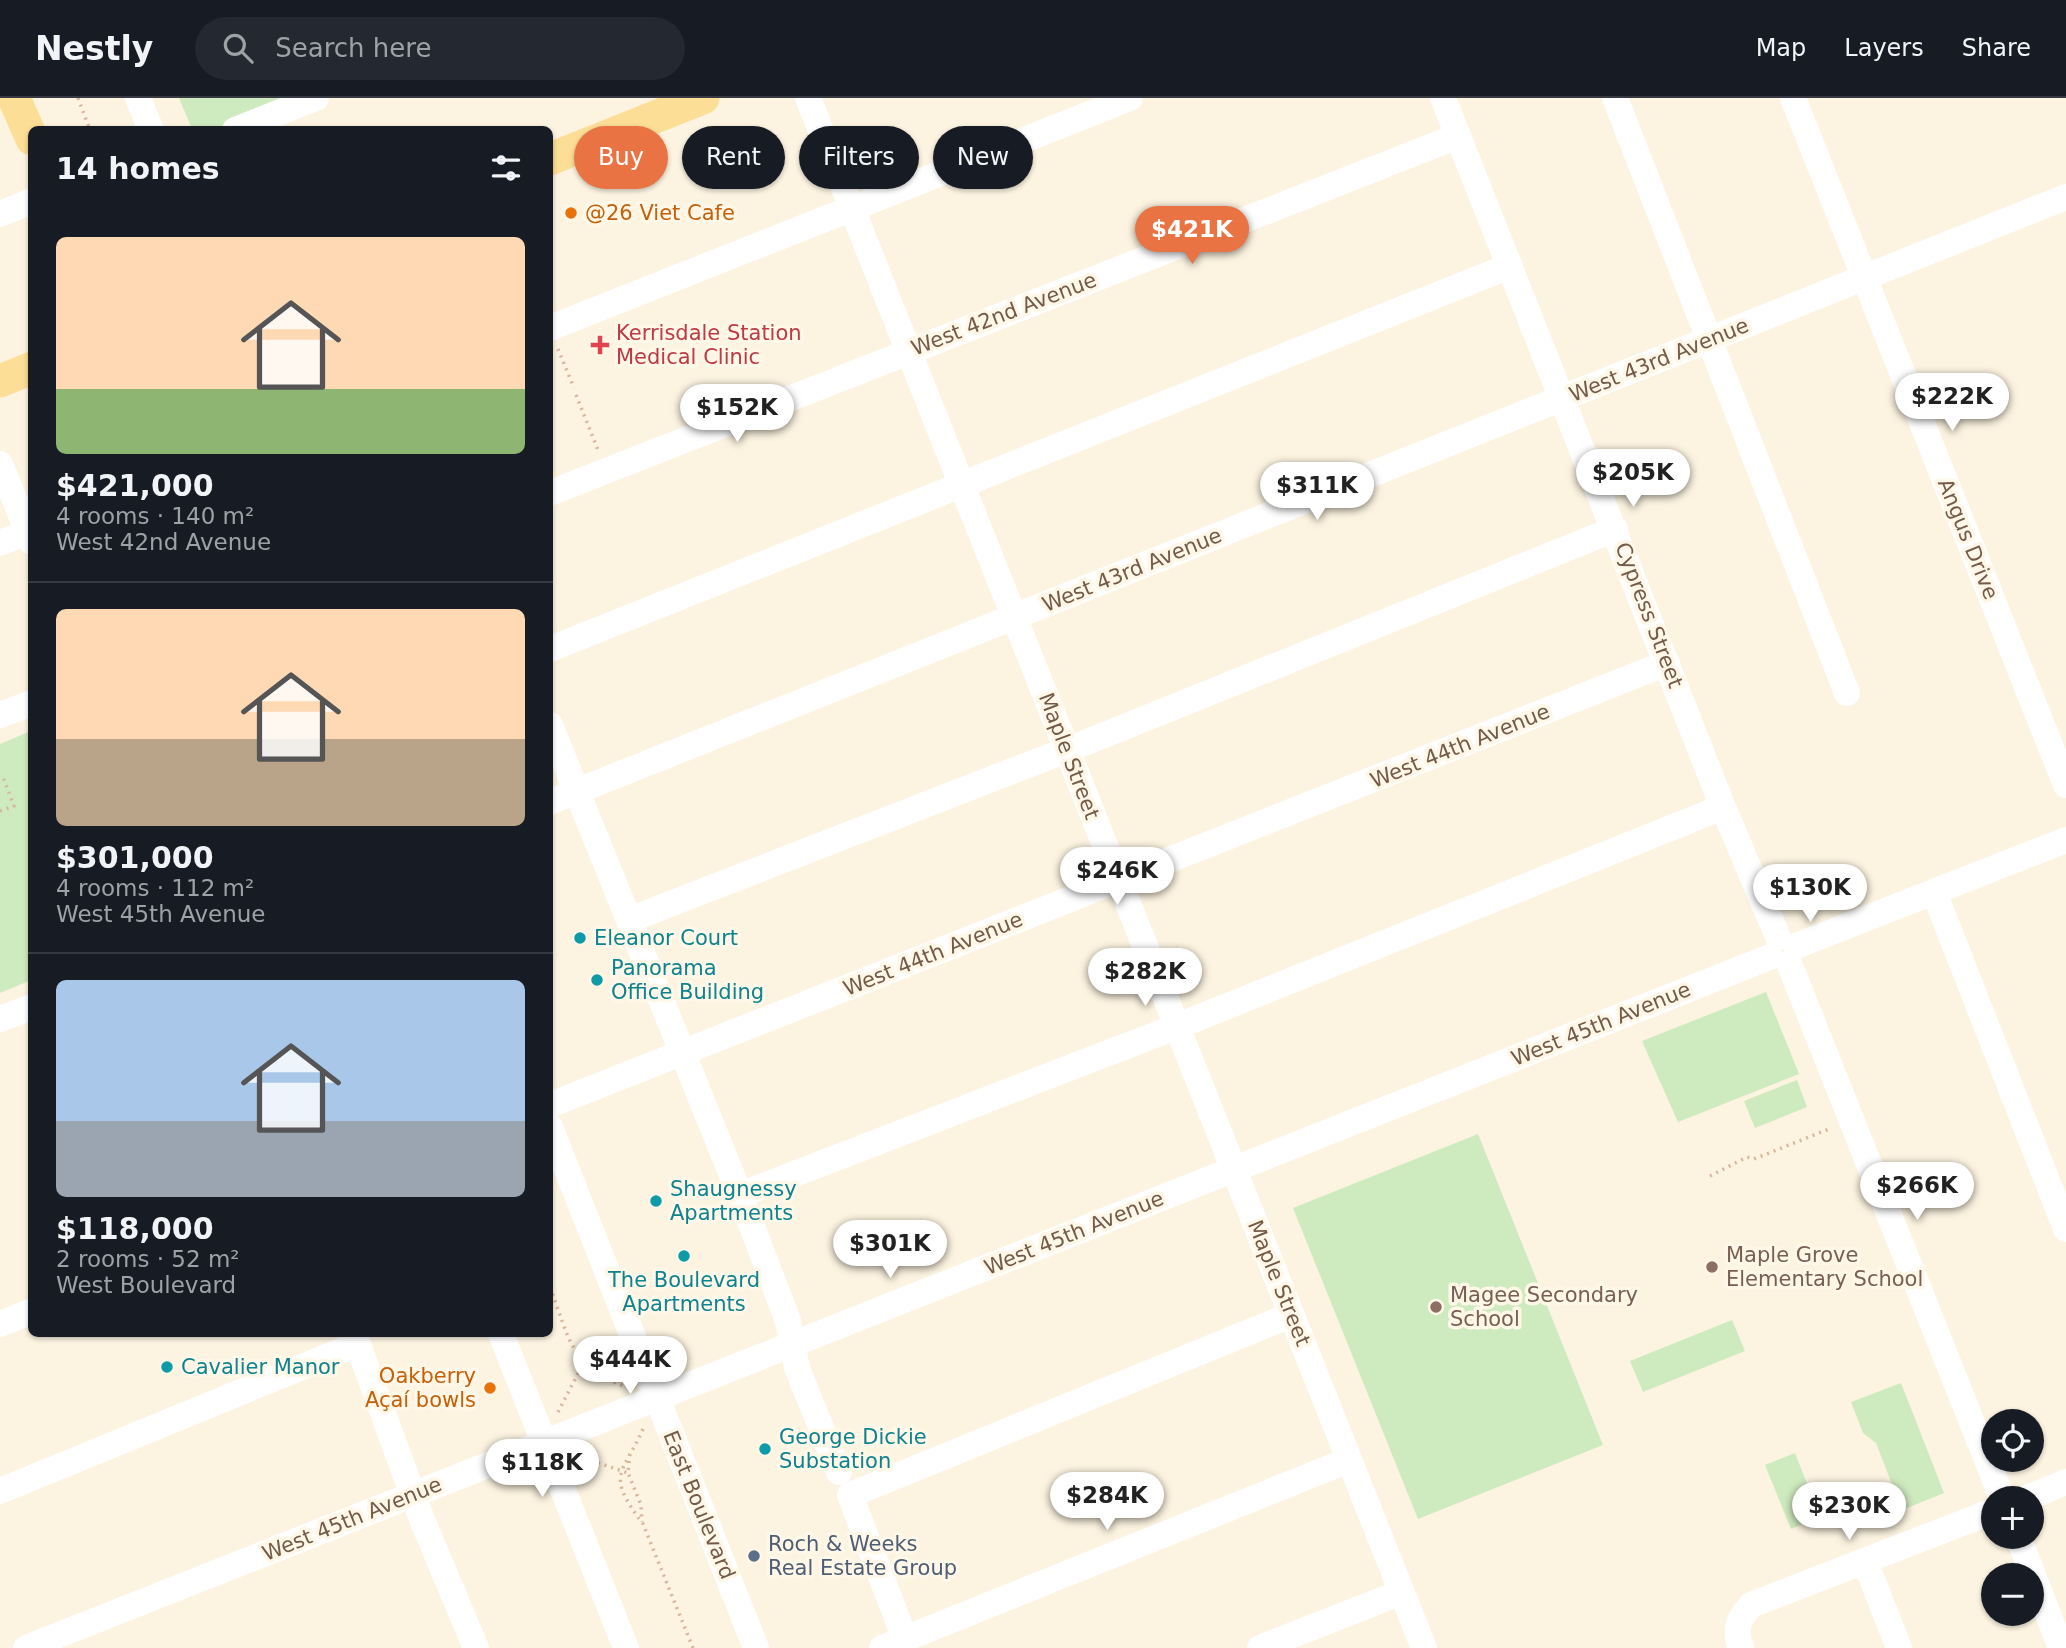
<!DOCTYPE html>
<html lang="en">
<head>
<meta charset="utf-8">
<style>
  :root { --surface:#171b24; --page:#242831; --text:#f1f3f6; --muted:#9ea1a6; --line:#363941; --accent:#e97343 }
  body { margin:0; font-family:"DejaVu Sans",sans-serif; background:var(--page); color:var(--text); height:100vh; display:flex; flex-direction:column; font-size:26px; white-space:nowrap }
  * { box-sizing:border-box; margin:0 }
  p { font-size:23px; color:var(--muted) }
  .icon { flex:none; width:38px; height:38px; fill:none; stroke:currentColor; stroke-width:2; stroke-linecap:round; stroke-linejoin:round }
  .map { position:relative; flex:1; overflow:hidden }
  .drawer { position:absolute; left:28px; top:28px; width:525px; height:1211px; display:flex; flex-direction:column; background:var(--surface); border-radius:10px; box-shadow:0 2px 5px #0004 }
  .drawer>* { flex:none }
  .top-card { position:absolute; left:574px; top:28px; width:665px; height:63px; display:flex; gap:14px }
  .fabs { position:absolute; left:1981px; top:1311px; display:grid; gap:14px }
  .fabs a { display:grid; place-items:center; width:63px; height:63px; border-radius:50%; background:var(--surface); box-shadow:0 2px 5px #0004; font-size:35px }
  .price { position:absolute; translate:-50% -60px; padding:0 16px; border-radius:24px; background:#fff; color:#222; font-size:23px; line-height:46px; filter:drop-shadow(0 2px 4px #0008) }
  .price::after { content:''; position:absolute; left:50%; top:42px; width:21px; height:16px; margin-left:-10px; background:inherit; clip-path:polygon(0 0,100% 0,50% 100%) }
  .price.on { background:var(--accent); color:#fff }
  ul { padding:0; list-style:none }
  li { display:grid; align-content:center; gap:14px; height:371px; padding:0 28px }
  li+li { border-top:2px solid var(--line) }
  li span { display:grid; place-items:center; height:217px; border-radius:10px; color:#555 }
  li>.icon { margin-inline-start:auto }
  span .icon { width:126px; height:126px; fill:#fffc; stroke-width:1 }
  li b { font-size:30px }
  h2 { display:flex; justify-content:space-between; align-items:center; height:84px; padding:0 28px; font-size:30px }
  .tag { padding:0 24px; border-radius:32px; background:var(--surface); box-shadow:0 2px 5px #0004; font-size:24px; line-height:63px }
  .tag.on { background:var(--accent); color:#fff }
  header { display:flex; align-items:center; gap:42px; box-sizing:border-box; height:98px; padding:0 35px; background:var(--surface); border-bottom:2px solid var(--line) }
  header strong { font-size:33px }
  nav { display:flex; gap:38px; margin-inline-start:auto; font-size:24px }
  .search { width:490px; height:63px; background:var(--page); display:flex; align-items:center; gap:18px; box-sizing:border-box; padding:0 24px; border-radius:38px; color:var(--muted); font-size:26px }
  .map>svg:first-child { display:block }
  .green { fill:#ceeabf }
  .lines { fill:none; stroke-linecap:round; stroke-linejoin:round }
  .path { stroke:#d7b69b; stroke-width:3.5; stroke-dasharray:2 5; stroke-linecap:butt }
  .minor { stroke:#fff; stroke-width:26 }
  .major { stroke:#fdde97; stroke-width:33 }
  .food-dot { fill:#e8710a; stroke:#fff7e7; stroke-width:2.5 }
  .health-dot { fill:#e0444e; stroke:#fff7e7; stroke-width:2.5 }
  .culture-dot { fill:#0f9aa8; stroke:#fff7e7; stroke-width:2.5 }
  .education-dot { fill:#8d6e63; stroke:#fff7e7; stroke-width:2.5 }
  .service-dot { fill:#5c6f8a; stroke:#fff7e7; stroke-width:2.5 }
  .labels { text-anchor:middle; stroke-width:7; stroke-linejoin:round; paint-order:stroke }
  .food-label { font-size:21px; fill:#c56008; stroke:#fff7e7; text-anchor:start }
  .street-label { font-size:21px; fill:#745a47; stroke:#fff7e7 }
  .health-label { font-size:21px; fill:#be3a42; stroke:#fff7e7; text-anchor:start }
  .culture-label { font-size:21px; fill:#0d838f; stroke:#fff7e7; text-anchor:start }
  .education-label { font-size:21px; fill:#785e54; stroke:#fff7e7; text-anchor:start }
  .service-label { font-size:21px; fill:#4e5e75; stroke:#fff7e7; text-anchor:start }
</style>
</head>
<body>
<header>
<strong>Nestly</strong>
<div class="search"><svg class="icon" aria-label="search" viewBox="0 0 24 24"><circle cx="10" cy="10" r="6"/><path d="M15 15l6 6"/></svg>Search here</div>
<nav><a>Map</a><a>Layers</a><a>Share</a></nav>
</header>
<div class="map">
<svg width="2066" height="1550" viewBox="0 0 2066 1550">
  <rect width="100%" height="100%" fill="#fcf3e0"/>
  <!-- green -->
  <path class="green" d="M179 0H292L214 32 192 31Z
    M31 633V882L0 895V646Z
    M1766 894 1799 976 1678 1024 1642 943Z
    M1797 982 1807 1009 1755 1030 1744 1003Z
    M1478 1036 1603 1347 1418 1421 1293 1110Z
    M1732 1222 1745 1253 1643 1294 1630 1263Z
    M1901 1285 1944 1395 1902 1412 1876 1345 1863 1335 1851 1304Z
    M1795 1355 1820 1419 1791 1431 1765 1367Z"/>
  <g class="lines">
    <!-- path -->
    <path class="path" d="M78 0 90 32
      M558 251 574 290
      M576 297 598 352
      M0 713 14 708 3 679
      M1710 1078 1747 1059 1754 1061 1829 1031
      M550 1189C569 1239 569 1266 623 1288
      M558 1314 583 1266
      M643 1331C622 1378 605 1375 643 1426L693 1550
      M630 1356 628 1375 641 1407 642 1424
      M578 1358 628 1375"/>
    <!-- minor -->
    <path class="minor" d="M138 0 151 32
      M808 0 1424 1550
      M1443 0 1723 709 1778 839
      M1615 0 1847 595
      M1793 0 2066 687
      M235 32 316 0
      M0 116 32 103
      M550 230 1130 0
      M0 366 28 434
      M550 395 1458 38
      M0 445 28 434 32 444
      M550 551 1510 168
      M0 617 32 605
      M550 627 740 1097 1178 928 1723 709
      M550 704 2066 99
      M1934 794 2066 1131
      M629 822 1087 644 1615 431
      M1796 848 2066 742
      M1789 865 2002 1400
      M0 921 32 909
      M550 1007 1667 565
      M550 1029 756 1550
      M740 1097 788 1223 797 1270 839 1374
      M0 1226 32 1213
      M354 1236 421 1419 476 1550
      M501 1236 626 1550
      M0 1393 358 1246
      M2027 1400 2066 1384
      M2018 1438 2061 1550
      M1865 1463 1899 1550
      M905 1541 850 1397 1291 1217
      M26 1550 1770 859
      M882 1550 1349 1362
      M1260 1550 1402 1494
      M1741 1550C1734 1531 1738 1522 1751 1507L1993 1413"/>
    <!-- major -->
    <path class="major" d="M14 0 32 41
      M550 61 703 0
      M0 283 32 270"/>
  </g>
  <!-- markers -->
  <g class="food-dot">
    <circle cx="571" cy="115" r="7"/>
    <circle cx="490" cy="1290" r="7"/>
  </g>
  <path class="health-dot" d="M596.5 236.5h7v7h7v7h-7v7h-7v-7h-7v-7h7z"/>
  <g class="culture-dot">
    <circle cx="580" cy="840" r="7"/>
    <circle cx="597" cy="882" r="7"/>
    <circle cx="656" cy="1103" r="7"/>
    <circle cx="684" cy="1158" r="7"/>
    <circle cx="167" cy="1269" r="7"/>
    <circle cx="765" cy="1351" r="7"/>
  </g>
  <g class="education-dot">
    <circle cx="1712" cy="1169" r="7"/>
    <circle cx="1436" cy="1209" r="7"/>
  </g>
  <circle class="service-dot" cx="754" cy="1458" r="7"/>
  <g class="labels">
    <!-- food labels -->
    <g class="food-label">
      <text x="585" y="122">@26 Viet Cafe</text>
      <text x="476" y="1285" text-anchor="end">Oakberry<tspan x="476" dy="24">Açaí bowls</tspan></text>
    </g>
    <!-- street labels -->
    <g class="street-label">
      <text transform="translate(1004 216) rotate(-21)" y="7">West 42nd Avenue</text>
      <text transform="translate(1659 262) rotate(-22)" y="7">West 43rd Avenue</text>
      <text transform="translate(1968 441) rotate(68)" y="7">Angus Drive</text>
      <text transform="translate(1132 472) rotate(-22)" y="7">West 43rd Avenue</text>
      <text transform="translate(1649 517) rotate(69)" y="7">Cypress Street</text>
      <text transform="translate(1460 648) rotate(-22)" y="7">West 44th Avenue</text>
      <text transform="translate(1069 658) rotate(69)" y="7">Maple Street</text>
      <text transform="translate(933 856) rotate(-22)" y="7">West 44th Avenue</text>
      <text transform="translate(1601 926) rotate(-22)" y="7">West 45th Avenue</text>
      <text transform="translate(1074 1135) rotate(-22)" y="7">West 45th Avenue</text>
      <text transform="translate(1279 1185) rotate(68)" y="7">Maple Street</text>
      <text transform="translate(699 1407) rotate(68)" y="7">East Boulevard</text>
      <text transform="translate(352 1421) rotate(-22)" y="7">West 45th Avenue</text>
    </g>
    <!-- health labels -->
    <g class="health-label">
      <text x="616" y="242">Kerrisdale Station<tspan x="616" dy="24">Medical Clinic</tspan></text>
    </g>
    <!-- culture labels -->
    <g class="culture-label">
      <text x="594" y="847">Eleanor Court</text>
      <text x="611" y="877">Panorama<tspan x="611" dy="24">Office Building</tspan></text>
      <text x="670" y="1098">Shaugnessy<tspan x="670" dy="24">Apartments</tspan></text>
      <text x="684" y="1189" text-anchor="middle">The Boulevard<tspan x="684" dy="24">Apartments</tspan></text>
      <text x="181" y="1276">Cavalier Manor</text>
      <text x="779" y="1346">George Dickie<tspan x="779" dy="24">Substation</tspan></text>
    </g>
    <!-- education labels -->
    <g class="education-label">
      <text x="1726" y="1164">Maple Grove<tspan x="1726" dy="24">Elementary School</tspan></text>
      <text x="1450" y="1204">Magee Secondary<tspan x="1450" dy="24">School</tspan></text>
    </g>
    <!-- service labels -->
    <g class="service-label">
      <text x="768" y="1453">Roch &amp; Weeks<tspan x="768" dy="24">Real Estate Group</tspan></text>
    </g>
  </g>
</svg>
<div class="fabs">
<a><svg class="icon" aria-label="locate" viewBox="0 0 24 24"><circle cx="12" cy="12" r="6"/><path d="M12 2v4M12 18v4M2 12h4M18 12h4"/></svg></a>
<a>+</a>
<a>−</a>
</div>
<b class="price on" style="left:1192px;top:168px">$421K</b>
<b class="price" style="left:1952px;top:335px">$222K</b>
<b class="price" style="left:737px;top:346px">$152K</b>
<b class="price" style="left:1633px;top:411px">$205K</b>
<b class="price" style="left:1317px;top:424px">$311K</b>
<b class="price" style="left:1117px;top:809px">$246K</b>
<b class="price" style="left:1810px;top:826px">$130K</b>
<b class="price" style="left:1145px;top:910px">$282K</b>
<b class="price" style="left:1917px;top:1124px">$266K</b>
<b class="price" style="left:890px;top:1182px">$301K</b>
<b class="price" style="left:630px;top:1298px">$444K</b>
<b class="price" style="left:542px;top:1401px">$118K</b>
<b class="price" style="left:1107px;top:1434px">$284K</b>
<b class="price" style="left:1849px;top:1444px">$230K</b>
<div class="top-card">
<a class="tag on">Buy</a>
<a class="tag">Rent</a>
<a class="tag">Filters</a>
<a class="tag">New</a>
</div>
<section class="drawer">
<h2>14 homes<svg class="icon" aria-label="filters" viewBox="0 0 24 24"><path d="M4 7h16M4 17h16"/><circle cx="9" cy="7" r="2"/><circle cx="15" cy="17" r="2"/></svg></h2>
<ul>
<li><span style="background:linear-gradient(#ffd9b3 70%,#8fb573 0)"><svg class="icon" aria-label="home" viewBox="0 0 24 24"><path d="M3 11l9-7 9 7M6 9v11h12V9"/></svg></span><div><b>$421,000</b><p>4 rooms · 140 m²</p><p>West 42nd Avenue</p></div></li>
<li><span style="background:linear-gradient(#ffd9b3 60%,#b9a48a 0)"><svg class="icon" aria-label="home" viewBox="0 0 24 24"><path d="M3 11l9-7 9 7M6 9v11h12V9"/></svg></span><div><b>$301,000</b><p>4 rooms · 112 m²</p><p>West 45th Avenue</p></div></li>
<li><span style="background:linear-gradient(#a9c7e8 65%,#9aa5b1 0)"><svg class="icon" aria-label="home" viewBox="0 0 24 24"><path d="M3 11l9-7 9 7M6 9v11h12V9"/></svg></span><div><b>$118,000</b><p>2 rooms · 52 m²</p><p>West Boulevard</p></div></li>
</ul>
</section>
</div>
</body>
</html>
